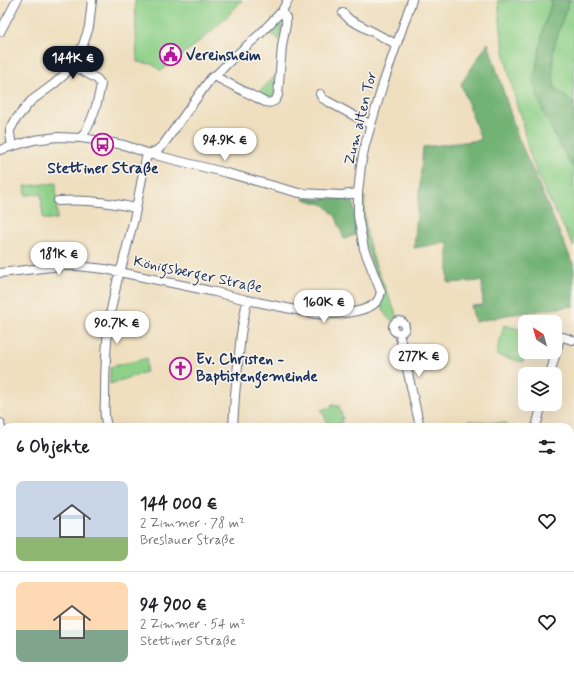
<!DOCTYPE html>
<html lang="de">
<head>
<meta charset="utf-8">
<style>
  :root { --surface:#fff; --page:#f6f6f6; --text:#202124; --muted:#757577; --line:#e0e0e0; --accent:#111827 }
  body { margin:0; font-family:Mynerve,sans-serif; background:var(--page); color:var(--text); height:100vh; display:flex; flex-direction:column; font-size:15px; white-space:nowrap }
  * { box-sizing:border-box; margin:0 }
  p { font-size:13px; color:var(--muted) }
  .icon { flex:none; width:22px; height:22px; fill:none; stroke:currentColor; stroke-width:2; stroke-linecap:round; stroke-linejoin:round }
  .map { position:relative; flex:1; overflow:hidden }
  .drawer { position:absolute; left:0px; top:423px; width:574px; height:256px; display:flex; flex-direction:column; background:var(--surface); border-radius:12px 12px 0 0; box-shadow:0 4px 16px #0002 }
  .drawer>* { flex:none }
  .needle { width:26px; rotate:323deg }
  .fabs { position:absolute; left:518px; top:315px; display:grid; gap:8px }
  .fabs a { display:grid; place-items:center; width:44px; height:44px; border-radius:8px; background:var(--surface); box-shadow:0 4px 16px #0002; font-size:20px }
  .price { position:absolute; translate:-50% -34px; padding:0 9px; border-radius:14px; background:#fff; color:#222; font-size:13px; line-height:26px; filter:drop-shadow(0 1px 2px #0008) }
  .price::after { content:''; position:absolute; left:50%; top:24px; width:12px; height:9px; margin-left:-6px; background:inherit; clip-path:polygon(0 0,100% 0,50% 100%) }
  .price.current { background:var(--accent); color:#fff }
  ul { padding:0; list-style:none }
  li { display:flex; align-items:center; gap:12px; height:100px; padding:0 16px }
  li+li { border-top:1px solid var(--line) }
  li span { display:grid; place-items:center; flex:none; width:112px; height:80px; border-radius:8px; color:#555 }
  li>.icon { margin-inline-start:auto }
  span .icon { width:48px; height:48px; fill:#fffc; stroke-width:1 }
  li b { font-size:17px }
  h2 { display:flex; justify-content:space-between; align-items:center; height:48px; padding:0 16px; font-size:17px }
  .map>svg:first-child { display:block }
  .green { fill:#8dd088; stroke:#548073 }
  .forest { fill:#72b274; stroke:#467069 }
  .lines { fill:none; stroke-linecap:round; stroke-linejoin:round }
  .street-casing { stroke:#656d80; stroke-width:10 }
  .street { stroke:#fff; stroke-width:8 }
  .labels { text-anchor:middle; stroke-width:3.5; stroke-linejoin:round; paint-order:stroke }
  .poi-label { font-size:15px; font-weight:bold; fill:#1b2f5e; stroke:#f7f3e8; text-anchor:start }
  .street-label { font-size:15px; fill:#1b2f5e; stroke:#f7f3e8 }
</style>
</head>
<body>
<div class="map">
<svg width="574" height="679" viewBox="0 0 574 679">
  <rect width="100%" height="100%" fill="#f7f3e8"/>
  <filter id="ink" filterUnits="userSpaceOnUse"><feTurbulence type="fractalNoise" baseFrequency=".025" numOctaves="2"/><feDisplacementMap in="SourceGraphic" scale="8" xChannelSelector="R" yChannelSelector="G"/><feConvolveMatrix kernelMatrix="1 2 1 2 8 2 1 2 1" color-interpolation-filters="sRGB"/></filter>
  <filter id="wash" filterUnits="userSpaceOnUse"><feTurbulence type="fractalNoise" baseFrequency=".012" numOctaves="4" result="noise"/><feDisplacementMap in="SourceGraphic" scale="16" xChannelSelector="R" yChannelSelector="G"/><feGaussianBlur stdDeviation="0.9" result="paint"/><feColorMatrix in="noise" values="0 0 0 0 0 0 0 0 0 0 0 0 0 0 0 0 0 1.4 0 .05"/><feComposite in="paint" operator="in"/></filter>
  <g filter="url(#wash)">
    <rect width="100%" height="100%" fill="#efdfbf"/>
    <!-- green -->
    <path class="green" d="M135 0H242C219 28 190 49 161 71L152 64 137 62Z
      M498 0H574V247C558 216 539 184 529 151 525 139 523 126 521 114L518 110 506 61 502 39Z
      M277 22H279L282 25 279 40 273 34 272 36 267 31Z
      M275 76 274 95 273 97 270 99 258 93Z
      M56 183 57 219H43L41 194 26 195 25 186Z
      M361 197H365C360 239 382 280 398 318L393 320H390L387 317 381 304V302L383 297 366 245 362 218Z
      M504 325 525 331V352L523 362 496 355Z
      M147 358 146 372 110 384V367Z
      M332 405 339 406 343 419 341 420 343 427H329L324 415 321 410 331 407Z
      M468 421 506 423V427H468Z"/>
    <!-- forest -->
    <path class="forest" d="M552 0H569L568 6 562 21 553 51V74L554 86 560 93 574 103V168L571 165 555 136 543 112 535 88 534 79 543 30Z
      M488 43 518 137 574 266V306L507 315 475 322 471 306 483 305 482 281 448 283V242L414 248 423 147 481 140 461 84Z
      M305 197 319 199 347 198 352 200 354 204 355 220 357 234 344 239 336 217 325 205 304 199Z"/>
  </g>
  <g filter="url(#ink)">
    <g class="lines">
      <defs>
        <path id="street" d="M343 13 350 20 396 44
          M0 32 17 0
          M72 65 97 79 101 84C98 102 92 123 81 138
          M214 76 265 102C272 104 276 101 278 95L282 46 286 24V18L282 11
          M320 94 322 98 327 101 371 125
          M12 146 10 134V130L16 119 31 101 54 84 64 75 70 68 78 55 83 45 89 27 92 0
          M0 150 34 140 57 137 81 138 102 141 124 145 147 153 227 173 299 193 341 195 358 193
          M151 153 156 151 163 145 211 78 217 74 232 59 260 34 282 11 288 0
          M58 201C85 199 110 202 136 208
          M0 273 60 266H77L105 269 215 292 247 300 316 314C331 315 372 314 379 298 380 297 380 293 381 292L364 249 358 216V193L361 165 365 145 383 84 412 0
          M393 327a6 6 0 1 1 12 0a6 6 0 1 1-12 0Z
          M399 333 420 427
          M550 374 560 338 563 337 572 340
          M0 423 4 443
          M108 427C103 419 105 406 105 397 105 371 106 345 109 320 112 304 116 288 119 272L122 266 134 219 147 153
          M233 427 235 395 241 334 247 300
          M536 427 542 404
          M570 516 574 513
          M570 522 574 527
          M570 594 574 593
          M76 675 86 679
          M3 679 5 675
          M246 679 266 675
          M406 679 408 675"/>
      </defs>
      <!-- street casing -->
      <use href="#street" class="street-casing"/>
      <!-- street -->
      <use href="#street" class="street"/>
    </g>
  </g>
  <!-- icons -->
  <defs>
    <symbol id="civic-ring" viewBox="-11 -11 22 22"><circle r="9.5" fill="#f7f3e8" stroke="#b5179e" stroke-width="1.5"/><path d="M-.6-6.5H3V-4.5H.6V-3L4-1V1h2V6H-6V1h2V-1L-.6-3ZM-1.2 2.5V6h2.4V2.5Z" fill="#b5179e"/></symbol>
    <symbol id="bus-ring" viewBox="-11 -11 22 22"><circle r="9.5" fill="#f7f3e8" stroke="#b5179e" stroke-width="1.5"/><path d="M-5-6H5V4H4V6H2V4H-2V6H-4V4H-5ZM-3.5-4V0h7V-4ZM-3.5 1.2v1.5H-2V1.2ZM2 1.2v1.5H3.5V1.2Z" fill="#b5179e"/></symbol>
    <symbol id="church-ring" viewBox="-11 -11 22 22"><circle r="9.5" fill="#f7f3e8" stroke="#b5179e" stroke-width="1.5"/><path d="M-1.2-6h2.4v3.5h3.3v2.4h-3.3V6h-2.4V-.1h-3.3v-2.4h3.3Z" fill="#b5179e"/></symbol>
  </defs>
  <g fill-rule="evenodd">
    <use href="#civic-ring" x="158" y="42" width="25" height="25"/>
    <use href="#bus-ring" x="90" y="132" width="25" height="25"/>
    <use href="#church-ring" x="168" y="356" width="25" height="25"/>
  </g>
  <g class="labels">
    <!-- poi labels -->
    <g class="poi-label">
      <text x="186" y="60">Vereinsheim</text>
      <text x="103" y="173" text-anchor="middle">Stettiner Straße</text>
      <text x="196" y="364">Ev. Christen -<tspan x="196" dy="17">Baptistengemeinde</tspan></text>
    </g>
    <!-- street labels -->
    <g class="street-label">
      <text transform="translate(360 118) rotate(-76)" y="5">Zum alten Tor</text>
      <text transform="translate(198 274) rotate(12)" y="5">Königsberger Straße</text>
    </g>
  </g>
</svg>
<div class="fabs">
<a><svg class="needle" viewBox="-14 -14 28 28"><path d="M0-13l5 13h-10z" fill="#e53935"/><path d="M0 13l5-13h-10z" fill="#757577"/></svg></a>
<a><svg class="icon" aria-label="layers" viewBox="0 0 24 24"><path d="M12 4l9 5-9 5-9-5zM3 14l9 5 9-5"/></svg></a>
</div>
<b class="price current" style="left:73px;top:80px">144K €</b>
<b class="price" style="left:225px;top:162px">94.9K €</b>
<b class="price" style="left:59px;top:276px">181K €</b>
<b class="price" style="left:324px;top:324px">160K €</b>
<b class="price" style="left:117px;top:345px">90.7K €</b>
<b class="price" style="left:419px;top:378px">277K €</b>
<section class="drawer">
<h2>6 Objekte<svg class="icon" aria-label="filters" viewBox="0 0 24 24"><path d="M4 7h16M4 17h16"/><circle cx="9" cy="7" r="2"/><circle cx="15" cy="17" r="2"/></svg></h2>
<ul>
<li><span style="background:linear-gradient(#c9d6e8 70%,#8fb573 0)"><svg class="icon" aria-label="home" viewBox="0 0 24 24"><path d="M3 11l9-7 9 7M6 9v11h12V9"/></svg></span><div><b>144 000 €</b><p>2 Zimmer · 78 m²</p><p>Breslauer Straße</p></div><svg class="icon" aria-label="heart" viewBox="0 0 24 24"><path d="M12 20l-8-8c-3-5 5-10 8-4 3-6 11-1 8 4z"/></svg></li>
<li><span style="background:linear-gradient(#ffd9b3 60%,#7fa58c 0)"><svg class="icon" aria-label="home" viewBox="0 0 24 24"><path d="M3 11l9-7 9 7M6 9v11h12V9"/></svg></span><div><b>94 900 €</b><p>2 Zimmer · 54 m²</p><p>Stettiner Straße</p></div><svg class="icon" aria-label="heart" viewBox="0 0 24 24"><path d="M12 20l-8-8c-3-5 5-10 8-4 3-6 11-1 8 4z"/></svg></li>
</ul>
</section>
</div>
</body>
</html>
